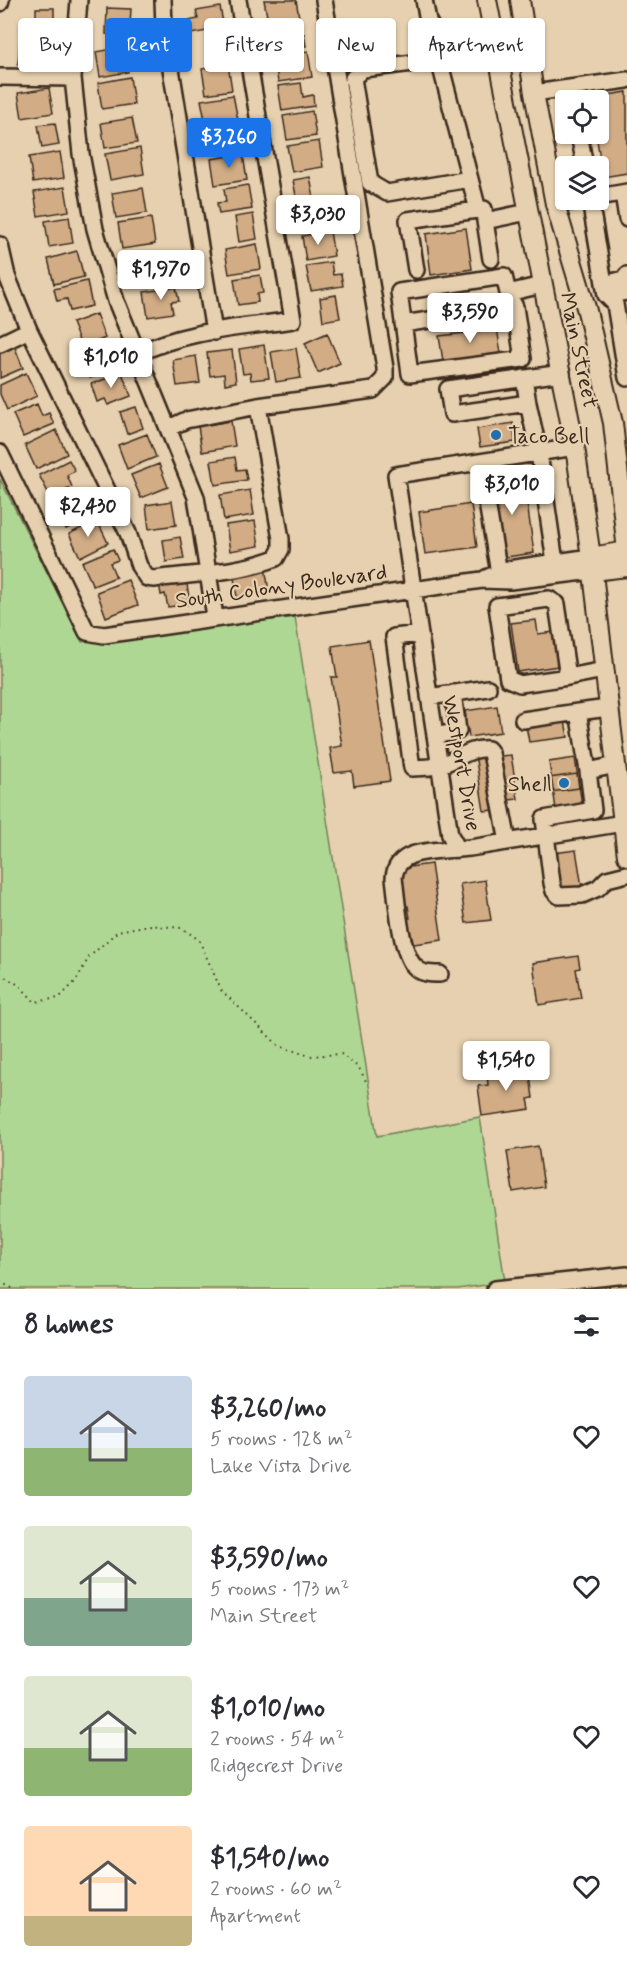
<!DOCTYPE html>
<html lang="en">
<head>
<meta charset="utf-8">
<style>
  :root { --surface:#fff; --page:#f2f2f3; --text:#2b2b33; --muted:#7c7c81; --accent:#1a73e8 }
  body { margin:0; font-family:Mynerve,sans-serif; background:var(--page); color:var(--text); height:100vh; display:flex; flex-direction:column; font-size:22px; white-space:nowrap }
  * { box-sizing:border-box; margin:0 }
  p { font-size:20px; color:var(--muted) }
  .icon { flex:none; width:33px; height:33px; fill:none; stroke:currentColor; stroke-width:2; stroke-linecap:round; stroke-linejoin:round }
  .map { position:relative; height:1289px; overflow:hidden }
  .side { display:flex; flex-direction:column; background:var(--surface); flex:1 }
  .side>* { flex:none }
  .hud { position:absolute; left:18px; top:18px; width:591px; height:54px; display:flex; gap:12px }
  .fabs { position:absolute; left:555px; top:90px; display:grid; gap:12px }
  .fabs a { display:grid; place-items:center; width:54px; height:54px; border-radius:6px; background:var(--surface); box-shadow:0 2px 4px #0004; font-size:30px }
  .price { position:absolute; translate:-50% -51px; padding:0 14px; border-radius:6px; background:#fff; color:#222; font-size:20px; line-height:39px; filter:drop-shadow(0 2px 3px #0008) }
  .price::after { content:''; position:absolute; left:50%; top:36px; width:18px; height:14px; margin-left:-9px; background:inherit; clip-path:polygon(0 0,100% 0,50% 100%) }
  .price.active { background:var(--accent); color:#fff }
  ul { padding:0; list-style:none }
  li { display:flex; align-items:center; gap:18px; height:150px; padding:0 24px }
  li span { display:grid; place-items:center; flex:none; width:168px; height:120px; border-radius:6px; color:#555 }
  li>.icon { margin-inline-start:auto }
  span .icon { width:72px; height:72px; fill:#fffc; stroke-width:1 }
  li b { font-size:26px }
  h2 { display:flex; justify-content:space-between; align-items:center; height:72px; padding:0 24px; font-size:26px }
  .chip { padding:0 21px; border-radius:6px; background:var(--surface); box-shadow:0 2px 4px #0004; font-size:21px; line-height:54px }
  .chip.active { background:var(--accent); color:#fff }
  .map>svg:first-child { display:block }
  .green { fill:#afd794; stroke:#758059; stroke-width:1.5 }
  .building { fill:#d1ac85; stroke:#3b2a1e; stroke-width:1.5 }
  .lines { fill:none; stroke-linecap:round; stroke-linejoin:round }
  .minor-casing { stroke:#3b2a1e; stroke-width:20 }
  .major-casing { stroke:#3b2a1e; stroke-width:22 }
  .path { stroke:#3b2a1e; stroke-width:2; stroke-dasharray:1.5 4.5; stroke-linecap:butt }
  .minor { stroke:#e6d0af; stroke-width:15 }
  .major { stroke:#e6d0af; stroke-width:18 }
  .poi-dot { fill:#1f6fb2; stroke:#e6d0af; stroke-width:2 }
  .labels { text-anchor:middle; stroke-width:4.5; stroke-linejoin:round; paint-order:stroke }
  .street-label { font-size:22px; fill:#3b2a1e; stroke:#e6d0af }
  .poi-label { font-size:22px; fill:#3b2a1e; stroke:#e6d0af; text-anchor:start }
</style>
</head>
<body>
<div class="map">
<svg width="627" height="1289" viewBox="0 0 627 1289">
  <rect width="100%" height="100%" fill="#e6d0af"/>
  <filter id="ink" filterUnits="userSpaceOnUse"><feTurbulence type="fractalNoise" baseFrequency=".0167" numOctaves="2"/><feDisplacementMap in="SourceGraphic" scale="12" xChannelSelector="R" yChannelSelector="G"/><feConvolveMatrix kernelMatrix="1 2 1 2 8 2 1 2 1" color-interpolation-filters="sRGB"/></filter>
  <g filter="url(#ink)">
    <!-- green -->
    <path class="green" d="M0 479 82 642 295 617 377 1136 480 1117 505 1282 458 1289H0Z"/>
    <!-- building -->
    <path class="building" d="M264 0H296L299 17 268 22Z
      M220 7 224 28 191 34 188 21 198 19 196 11Z
      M36 8H54V34H36Z
      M107 8 131 9 130 24H140L139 36 106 34Z
      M293 22 296 36 304 34 306 46 273 51 269 26Z
      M224 34 227 59 211 61 207 37Z
      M20 39 53 40 52 67 18 65Z
      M124 47 128 72 100 77 96 52Z
      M308 51 312 77 278 82 274 56Z
      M228 64 232 90 206 94 202 69Z
      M130 77 134 104 102 109 98 83Z
      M301 83 303 97 313 95 314 106 282 111 278 86Z
      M49 88 53 113 22 118 18 93Z
      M627 92V173L603 177 596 134H598V100H590V98Z
      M233 95 238 120 206 125 201 100Z
      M312 111 316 136 287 140 283 116Z
      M132 118 137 143 105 148 101 123Z
      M55 123 59 145 42 148 38 125Z
      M239 128 242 150 223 153 220 131Z
      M319 141 323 167 292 172 287 146Z
      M140 148 144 174 110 180 105 154Z
      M60 152 64 178 33 183 29 157Z
      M243 154 247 180 215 185 211 159Z
      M310 177 314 199 297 201 293 180Z
      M248 185 252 209 219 214 217 203 226 202 224 189Z
      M65 187 69 211 38 216 34 192Z
      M143 188 147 213 116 218 112 193Z
      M320 203 322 216 331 214 333 226 301 231 297 206Z
      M253 214 257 239 239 242 235 217Z
      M69 217 73 243 49 247 45 221Z
      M151 218 155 244 122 249 118 223Z
      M466 228 472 269 431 275 426 234Z
      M330 231 334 256 306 261 302 236Z
      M257 244 261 269 229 274 225 250Z
      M77 251 84 277 54 284 48 259Z
      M161 255 165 282 134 287 130 260Z
      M331 262 333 275 341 274 343 286 311 291 306 266Z
      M260 275 263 293 257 294 258 302 238 305 234 279Z
      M87 281 92 306 70 311 67 299 57 301 54 289Z
      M176 287 179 301 171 302 173 313 148 317 144 292Z
      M336 295 340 318 323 321 320 298Z
      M96 314 105 338 82 348 72 323Z
      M475 327 478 331 497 328 501 353 443 361 439 336 465 333 468 328Z
      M327 333 340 363 318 373 305 343Z
      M109 342 119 366 90 378 81 354Z
      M14 345 23 368 0 378V351Z
      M264 345 269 378 251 380 250 373 243 374 239 349Z
      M296 348 301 378 276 382 271 352Z
      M232 350 236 382 225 384 224 374 210 376 207 353Z
      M196 356 200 383 177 386 173 360Z
      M26 373 37 396 7 410 0 394V385Z
      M122 373 131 396 108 405 105 399 97 402 91 384Z
      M37 404 42 416 49 413 54 424 23 437 13 414Z
      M136 407 143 428 127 434 120 412Z
      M231 421 235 446 202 452 198 426Z
      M513 423 515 442 480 447 477 429Z
      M56 430 67 454 36 469 25 445Z
      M147 434 156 457 127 469 118 445Z
      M235 457 237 470 245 469 247 480 215 485 211 461Z
      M69 460 75 471 67 475 72 487 51 498 39 475Z
      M159 464 168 487 141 498 131 475Z
      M523 474 534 553 500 558 489 479Z
      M250 490 254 515 224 520 220 495Z
      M78 496 83 506 90 503 96 515 66 529 55 506Z
      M172 501 176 525 149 529 146 505Z
      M471 504 477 547 425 554 419 512Z
      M97 520 108 543 80 557 69 534Z
      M255 521 259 546 230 551 226 525Z
      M180 537 184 559 166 562 163 540Z
      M113 549 118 560 110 563 116 577 93 586 82 562Z
      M265 566 269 592 237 597 233 571Z
      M186 578 190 604 168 607 165 594 161 595 159 582Z
      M128 580 138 605 106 617 97 592Z
      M536 620 538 634 553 632 558 666 518 672 511 623Z
      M369 640 390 781 354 786 352 771 334 773 330 748 342 746 331 677H337L332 646Z
      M497 706 501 732 469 737 468 730 463 731 461 718 466 717 465 711Z
      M565 721 568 737 529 742 526 726Z
      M485 753 495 810 484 811 475 754Z
      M511 755 518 799 508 800 501 756Z
      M575 758 582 805 556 809 549 762Z
      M577 774 579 788 551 792 549 778Z
      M576 850 582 887 560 890 554 853Z
      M431 864 442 940 407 945 403 919 410 918 408 906 401 907 395 869Z
      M485 880 491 920 466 923 460 884Z
      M578 956 580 968 576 969 581 998 539 1005 533 963Z
      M529 1068 533 1098 528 1099 530 1109 482 1116 478 1086 488 1085 487 1074Z
      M538 1146 544 1187 513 1192 507 1151Z"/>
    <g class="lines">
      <defs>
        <path id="minor" d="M79 0 73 78 81 154 95 229 116 301 196 497 215 617
          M163 0 164 26 214 332
          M424 0 428 21 435 34 439 60 478 210
          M0 3 1 0
          M439 60 363 69 353 78 370 183 387 193 470 179
          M0 77 73 78
          M534 93 627 80
          M579 134 585 166
          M623 193 627 219
          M598 197 627 192
          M590 200 606 295 615 304 627 378
          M555 204 583 200
          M485 221 491 259
          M0 245 7 276 29 330 128 533 139 566 147 578 154 579C192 574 242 572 276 558L281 549V539L258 406
          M416 270 408 220 484 209 485 221 528 212
          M504 276 508 293 515 307 523 359 410 374 399 292Z
          M605 284 624 279 627 275
          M508 293 542 285
          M606 295 627 292
          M403 324 515 307
          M0 344 29 330
          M138 354C185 330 241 328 293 320L238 0
          M524 378 528 403 452 414 448 389 562 373
          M528 403 539 453 555 562
          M169 428 186 420 258 406 373 390 385 378V368L324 0
          M575 447 396 475 450 835 458 849 470 848 623 823
          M0 453 87 632 104 635 482 580 510 581 593 571
          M480 462 499 573
          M486 578 508 569 591 557
          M420 634 394 637 412 768C420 767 429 768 437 766 454 762 470 747 488 749L491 753 508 842
          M568 677 520 684 508 679 497 606 549 599 557 604 568 677 604 670
          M429 697 488 688
          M608 708 578 712 588 771 616 765
          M523 720 578 712
          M435 736 458 731 453 693
          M588 771 593 810 544 819 552 883 554 891 559 896 582 895 598 888 607 879 627 874
          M440 974C430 974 421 974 414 966 400 950 397 900 394 878 396 848 435 851 458 849
          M495 1289 627 1275"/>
        <path id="major" d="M487 0 575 447 591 557 627 856
          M520 0 534 93 555 204 587 311 613 423 627 551
          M591 557 627 551
          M593 571 627 567"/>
      </defs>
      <!-- minor casing -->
      <use href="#minor" class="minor-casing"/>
      <!-- major casing -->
      <use href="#major" class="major-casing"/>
      <!-- path -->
      <path class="path" d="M0 974 19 985 35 1002 59 998 76 981 89 957 118 931 149 925 182 928 199 940 221 990 279 1046 310 1056 341 1054 359 1068 367 1083
        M0 1282 14 1289"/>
      <!-- minor -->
      <use href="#minor" class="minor"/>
      <!-- major -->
      <use href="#major" class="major"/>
    </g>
  </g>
  <!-- markers -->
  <g class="poi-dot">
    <circle cx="496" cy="435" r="6"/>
    <circle cx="564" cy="783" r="6"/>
  </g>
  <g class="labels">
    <!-- street labels -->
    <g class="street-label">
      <text transform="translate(580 350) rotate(78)" y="8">Main Street</text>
      <text transform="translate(281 585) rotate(-8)" y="8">South Colony Boulevard</text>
      <text transform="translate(463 763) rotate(80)" y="8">Westport Drive</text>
    </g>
    <!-- poi labels -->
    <g class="poi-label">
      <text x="508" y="443">Taco Bell</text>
      <text x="552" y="791" text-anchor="end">Shell</text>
    </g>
  </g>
</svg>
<div class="fabs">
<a><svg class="icon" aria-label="locate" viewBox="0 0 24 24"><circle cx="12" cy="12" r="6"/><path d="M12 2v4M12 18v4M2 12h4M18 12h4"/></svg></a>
<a><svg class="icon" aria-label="layers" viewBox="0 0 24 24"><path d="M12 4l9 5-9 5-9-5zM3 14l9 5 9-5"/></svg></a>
</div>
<b class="price active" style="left:229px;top:169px">$3,260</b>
<b class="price" style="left:318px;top:246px">$3,030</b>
<b class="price" style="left:161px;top:301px">$1,970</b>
<b class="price" style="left:470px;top:344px">$3,590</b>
<b class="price" style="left:111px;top:389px">$1,010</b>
<b class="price" style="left:512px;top:516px">$3,010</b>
<b class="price" style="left:88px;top:538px">$2,430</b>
<b class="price" style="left:506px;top:1092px">$1,540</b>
<div class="hud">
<a class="chip">Buy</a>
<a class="chip active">Rent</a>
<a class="chip">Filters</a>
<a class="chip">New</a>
<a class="chip">Apartment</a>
</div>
</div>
<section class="side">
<h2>8 homes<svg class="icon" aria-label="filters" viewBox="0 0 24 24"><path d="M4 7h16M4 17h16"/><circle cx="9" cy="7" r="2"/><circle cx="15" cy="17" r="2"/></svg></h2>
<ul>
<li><span style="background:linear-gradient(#c9d6e8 60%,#8fb573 0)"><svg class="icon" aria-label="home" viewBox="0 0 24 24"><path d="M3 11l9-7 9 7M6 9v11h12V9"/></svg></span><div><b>$3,260/mo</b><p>5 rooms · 128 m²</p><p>Lake Vista Drive</p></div><svg class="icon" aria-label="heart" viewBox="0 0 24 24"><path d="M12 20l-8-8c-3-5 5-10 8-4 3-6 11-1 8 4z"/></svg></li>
<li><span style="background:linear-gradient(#dfe7d0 60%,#7fa58c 0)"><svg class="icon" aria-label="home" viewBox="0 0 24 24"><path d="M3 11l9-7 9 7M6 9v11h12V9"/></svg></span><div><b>$3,590/mo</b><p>5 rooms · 173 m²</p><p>Main Street</p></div><svg class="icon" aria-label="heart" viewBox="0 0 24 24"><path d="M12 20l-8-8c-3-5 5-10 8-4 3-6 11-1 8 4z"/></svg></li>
<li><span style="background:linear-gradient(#dfe7d0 60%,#8fb573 0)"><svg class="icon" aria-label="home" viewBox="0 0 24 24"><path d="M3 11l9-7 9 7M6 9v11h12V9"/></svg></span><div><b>$1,010/mo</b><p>2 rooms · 54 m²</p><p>Ridgecrest Drive</p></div><svg class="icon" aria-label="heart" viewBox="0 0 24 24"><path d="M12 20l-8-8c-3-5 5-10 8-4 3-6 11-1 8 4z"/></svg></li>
<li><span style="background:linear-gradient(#ffd9b3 75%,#c2b280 0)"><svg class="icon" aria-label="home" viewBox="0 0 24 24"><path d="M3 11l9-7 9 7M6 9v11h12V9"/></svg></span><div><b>$1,540/mo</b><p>2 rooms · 60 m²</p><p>Apartment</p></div><svg class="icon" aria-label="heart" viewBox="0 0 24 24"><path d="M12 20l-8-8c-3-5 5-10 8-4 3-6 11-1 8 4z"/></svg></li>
</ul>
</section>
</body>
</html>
